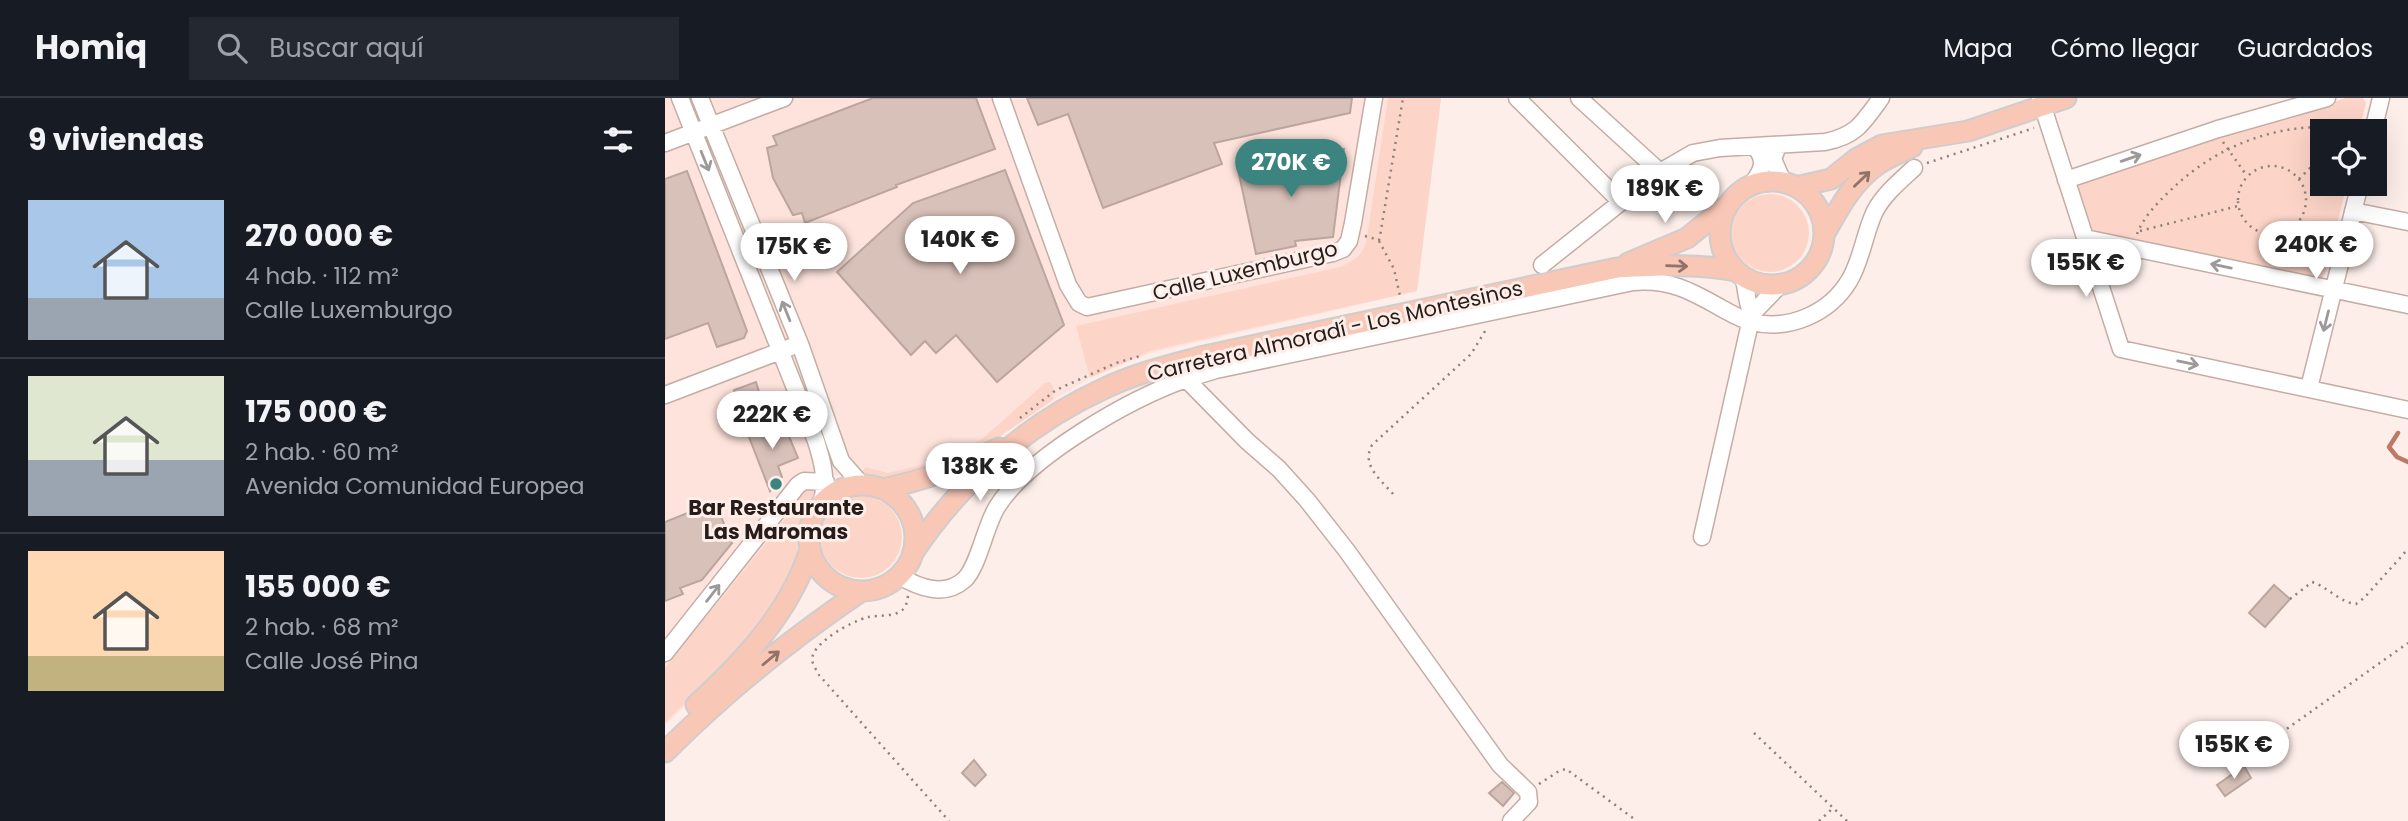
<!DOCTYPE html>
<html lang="es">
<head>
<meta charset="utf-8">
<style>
  :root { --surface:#171b24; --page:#242831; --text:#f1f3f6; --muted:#9ea1a6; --line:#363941; --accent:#3c847f }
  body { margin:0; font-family:Poppins,sans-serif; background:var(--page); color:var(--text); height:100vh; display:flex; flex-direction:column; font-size:26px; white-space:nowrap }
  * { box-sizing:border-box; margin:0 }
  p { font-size:23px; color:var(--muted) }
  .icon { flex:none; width:38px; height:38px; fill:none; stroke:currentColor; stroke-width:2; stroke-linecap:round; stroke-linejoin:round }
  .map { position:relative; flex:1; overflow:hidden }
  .side { display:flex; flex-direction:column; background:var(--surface); width:665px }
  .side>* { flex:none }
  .fabs { position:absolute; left:1645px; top:21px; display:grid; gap:14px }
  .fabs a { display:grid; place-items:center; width:77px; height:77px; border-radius:0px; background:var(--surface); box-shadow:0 7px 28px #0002; font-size:35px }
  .price { position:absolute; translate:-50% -60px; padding:0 16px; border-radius:24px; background:#fff; color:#222; font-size:23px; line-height:46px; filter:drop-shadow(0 2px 4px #0008) }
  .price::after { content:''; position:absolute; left:50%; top:42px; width:21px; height:16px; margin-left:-10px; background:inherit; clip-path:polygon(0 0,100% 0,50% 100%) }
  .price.on { background:var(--accent); color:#fff }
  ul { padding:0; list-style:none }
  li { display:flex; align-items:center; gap:21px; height:175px; padding:0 28px }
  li+li { border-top:2px solid var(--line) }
  li span { display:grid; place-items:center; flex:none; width:196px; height:140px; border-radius:0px; color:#555 }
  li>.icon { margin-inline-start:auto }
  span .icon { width:84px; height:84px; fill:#fffc; stroke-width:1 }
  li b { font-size:30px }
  h2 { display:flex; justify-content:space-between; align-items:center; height:84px; padding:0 28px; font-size:30px }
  header { display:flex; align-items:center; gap:42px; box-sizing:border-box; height:98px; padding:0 35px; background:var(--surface); border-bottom:2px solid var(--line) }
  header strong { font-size:33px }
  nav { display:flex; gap:38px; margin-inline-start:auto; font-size:24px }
  .search { width:490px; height:63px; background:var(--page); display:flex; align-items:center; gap:18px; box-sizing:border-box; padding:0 24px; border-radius:0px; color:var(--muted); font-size:26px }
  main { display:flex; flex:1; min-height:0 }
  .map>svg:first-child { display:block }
  .built { fill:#fde3db }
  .green { fill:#fdd5c8 }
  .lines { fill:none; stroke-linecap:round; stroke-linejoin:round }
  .stream { stroke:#bc7a64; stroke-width:4.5 }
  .building { fill:#d8c1b9; stroke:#bca59e; stroke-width:2 }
  .minor-casing { stroke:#c4ada5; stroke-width:19 }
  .major-casing { stroke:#cfcdcd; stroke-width:23 }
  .path { stroke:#8c807c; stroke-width:2.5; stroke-dasharray:2 5; stroke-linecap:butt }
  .minor { stroke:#fff; stroke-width:16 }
  .major { stroke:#f8c7b6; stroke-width:19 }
  .oneway { stroke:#9d9998 }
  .oneway2 { stroke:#8f7268 }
  .poi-dot { fill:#3c847f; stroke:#fdeee9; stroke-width:2.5 }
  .labels { text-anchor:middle; stroke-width:6; stroke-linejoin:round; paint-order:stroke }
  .street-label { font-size:21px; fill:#261d1a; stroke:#fdeee9 }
  .poi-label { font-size:21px; font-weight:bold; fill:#261d1a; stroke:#fdeee9 }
</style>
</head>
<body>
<header>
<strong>Homiq</strong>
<div class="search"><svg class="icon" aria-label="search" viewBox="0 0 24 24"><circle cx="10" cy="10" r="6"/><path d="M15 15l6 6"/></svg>Buscar aquí</div>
<nav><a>Mapa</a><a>Cómo llegar</a><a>Guardados</a></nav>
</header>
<main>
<section class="side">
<h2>9 viviendas<svg class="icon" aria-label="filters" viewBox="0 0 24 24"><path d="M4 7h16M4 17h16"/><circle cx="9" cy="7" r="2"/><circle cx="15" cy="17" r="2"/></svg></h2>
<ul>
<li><span style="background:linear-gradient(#a9c7e8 70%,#9aa5b1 0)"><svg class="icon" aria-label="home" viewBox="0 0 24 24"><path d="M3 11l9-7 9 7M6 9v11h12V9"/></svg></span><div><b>270 000 €</b><p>4 hab. · 112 m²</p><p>Calle Luxemburgo</p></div></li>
<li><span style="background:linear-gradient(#dfe7d0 60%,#9aa5b1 0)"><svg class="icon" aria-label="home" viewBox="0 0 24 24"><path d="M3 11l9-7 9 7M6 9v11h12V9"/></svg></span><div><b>175 000 €</b><p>2 hab. · 60 m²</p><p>Avenida Comunidad Europea</p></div></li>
<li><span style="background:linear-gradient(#ffd9b3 75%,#c2b280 0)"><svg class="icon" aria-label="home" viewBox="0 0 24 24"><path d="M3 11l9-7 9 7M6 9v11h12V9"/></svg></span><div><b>155 000 €</b><p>2 hab. · 68 m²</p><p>Calle José Pina</p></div></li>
</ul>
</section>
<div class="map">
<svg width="1743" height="723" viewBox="0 0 1743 723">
  <rect width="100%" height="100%" fill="#fdeee9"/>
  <!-- built -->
  <path class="built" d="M0 0H776L752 193 485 255 425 280 388 302 321 348 224 383 195 375 199 370 169 378 148 407 126 479 96 526 60 570 0 627Z"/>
  <!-- green -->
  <path class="green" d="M723 0H776L752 193 485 253 425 280 411 228 675 169C691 162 699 156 702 139Z
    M1681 0H1698L1701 5 1694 33H1657V86H1682L1660 175 1656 181 1433 136 1427 131 1423 122 1413 90 1415 84 1421 80Z
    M1066 135a39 39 0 1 1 78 0a39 39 0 1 1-78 0Z
    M385 284 388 289V302L321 348 302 358 224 383 195 375 201 369 223 375 277 362 317 341 380 285Z
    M141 391 151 393C139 421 136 454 122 481 92 538 45 580 0 625V570L114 429Z
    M155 439a41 41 0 1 1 82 0a41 41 0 1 1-82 0Z"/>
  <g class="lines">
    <!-- stream -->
    <path class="stream" d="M1733 335 1724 349 1732 359 1743 364"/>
  </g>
  <!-- building -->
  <path class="building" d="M208 0H311L330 51 231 87 232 89 140 125 137 115 128 117 108 80 102 50 112 47 108 38Z
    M362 0H687L685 15 549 45 557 66 438 110 403 16 373 27Z
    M679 51 668 139 630 143 631 148 591 156 572 67 613 58 614 65Z
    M340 72 399 227 332 284 291 237 271 255 260 243 246 257 172 174 248 105Z
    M22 73 82 233 79 240 52 249 43 225 0 241V81Z
    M91 284 95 297 74 304 69 292Z
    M118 324 133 360 113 368 117 379 105 393 82 334 99 327 101 331Z
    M50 404 67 445 37 482 15 490 18 496 0 503V424Z
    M1609 487 1625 501 1600 529 1584 515Z
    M309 662 321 677 310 688 297 675Z
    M1579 668 1586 680 1560 698 1552 687Z
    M837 684 849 695 838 708 824 695Z"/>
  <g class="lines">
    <defs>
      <path id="minor" d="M15 0 151 343C158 365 162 381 157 404
        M35 0 135 246 176 363 197 387
        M336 0 403 187 414 205 422 209 668 155 678 151 684 143 688 125 709 0
        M852 0 956 104
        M914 0 995 74
        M1375 0 1456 251 1743 312
        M1708 33 1716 0
        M0 45 119 0
        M1113 48 1108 61 1118 84
        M1401 82 1553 31 1662 0
        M1086 87C1098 72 1102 62 1089 48
        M1688 113 1743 124
        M1420 140 1743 207
        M877 167 990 77 1028 55 1055 50 1160 44C1191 38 1198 25 1216 0
        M1078 178C1082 192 1081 204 1087 216
        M521 281 551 272 968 184C1006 181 1026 193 1058 211 1067 216 1077 222 1087 224 1123 233 1164 216 1184 183 1197 162 1199 136 1210 113 1219 96 1235 83 1249 70
        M1644 290 1695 86
        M0 297 126 249
        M1037 439 1087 216 1116 186
        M235 478C254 490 280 499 299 482 313 470 320 428 332 409 364 358 465 301 521 281L582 343 614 371 642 402 682 453 835 667 863 694 864 704 846 723
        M0 555 133 387 139 383 161 384"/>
      <path id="major" d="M1055 135a52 52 0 1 1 104 0a52 52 0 1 1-104 0Z
        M1131 89 1166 81 1191 61 1217 47 1303 33 1401 0
        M1159 137C1174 110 1187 85 1212 67 1223 59 1235 55 1247 49
        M963 165 1022 140 1063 107
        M144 440a53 53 0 1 1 106 0a53 53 0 1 1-106 0Z
        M218 391C260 382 296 369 334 350
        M248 455C294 385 362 326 438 291 469 276 502 268 535 259L952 170C991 168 1033 165 1071 173
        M31 607C78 564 125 514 145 452
        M0 654C59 595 126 541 195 494"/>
    </defs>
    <!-- minor casing -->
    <use href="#minor" class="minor-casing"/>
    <!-- major casing -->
    <use href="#major" class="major-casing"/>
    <!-- path -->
    <path class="path" d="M1558 44 1582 78
      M1262 65 1369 30
      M1573 102a34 34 0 1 1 68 0a34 34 0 1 1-68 0Z
      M1634 81 1657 58
      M1623 132 1650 172
      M1475 133 1573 108
      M1472 136C1479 118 1494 103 1508 90 1557 43 1628 19 1695 33
      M700 138 714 142 715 138 738 0
      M714 143 729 171 735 198
      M355 320 391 292 451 265 475 258
      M728 396C715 381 696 367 707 347L806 256 822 230
      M133 408 139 417 140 438
      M243 498C242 504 241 510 236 513 227 519 213 517 203 519 188 523 147 544 147 562 148 567 152 573 154 577L284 723
      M1625 501 1647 484C1663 489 1674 504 1691 506L1699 500 1743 451
      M1089 635 1182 723
      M1582 659 1743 545
      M874 686 894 673 901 671 972 723
      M1154 723 1167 711"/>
    <!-- minor -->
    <use href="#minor" class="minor"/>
    <!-- major -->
    <use href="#major" class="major"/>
  </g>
  <!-- one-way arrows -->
  <defs><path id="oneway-shaft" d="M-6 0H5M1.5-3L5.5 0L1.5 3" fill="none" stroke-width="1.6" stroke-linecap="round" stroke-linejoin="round" transform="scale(1.75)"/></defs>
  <g class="oneway">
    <use href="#oneway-shaft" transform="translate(1466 60) rotate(-19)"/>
    <use href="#oneway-shaft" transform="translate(40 63) rotate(68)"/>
    <use href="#oneway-shaft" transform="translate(1556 168) rotate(-168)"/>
    <use href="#oneway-shaft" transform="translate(121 213) rotate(-112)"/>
    <use href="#oneway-shaft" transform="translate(1661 223) rotate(104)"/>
    <use href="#oneway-shaft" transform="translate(1523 265) rotate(12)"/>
    <use href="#oneway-shaft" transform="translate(48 495) rotate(-52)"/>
  </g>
  <g class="oneway2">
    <use href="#oneway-shaft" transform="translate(1197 81) rotate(-44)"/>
    <use href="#oneway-shaft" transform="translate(1012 168) rotate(2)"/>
    <use href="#oneway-shaft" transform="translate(106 560) rotate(-40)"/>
  </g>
  <!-- markers -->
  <circle class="poi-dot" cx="111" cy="386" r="7"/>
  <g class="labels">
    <!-- street labels -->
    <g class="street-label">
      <text transform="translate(580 173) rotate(-14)" y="7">Calle Luxemburgo</text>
      <text transform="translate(670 233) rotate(-13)" y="7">Carretera Almoradí - Los Montesinos</text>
    </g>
    <!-- poi labels -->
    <g class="poi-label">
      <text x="111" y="417">Bar Restaurante<tspan x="111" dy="24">Las Maromas</tspan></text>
    </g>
  </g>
</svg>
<div class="fabs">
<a><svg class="icon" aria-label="locate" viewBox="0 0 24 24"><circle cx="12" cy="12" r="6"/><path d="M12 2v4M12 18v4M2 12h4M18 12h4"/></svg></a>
</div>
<b class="price on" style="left:626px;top:101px">270K €</b>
<b class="price" style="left:1000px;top:127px">189K €</b>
<b class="price" style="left:295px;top:178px">140K €</b>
<b class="price" style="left:1651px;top:183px">240K €</b>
<b class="price" style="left:129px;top:185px">175K €</b>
<b class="price" style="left:1421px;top:201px">155K €</b>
<b class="price" style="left:107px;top:353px">222K €</b>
<b class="price" style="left:315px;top:405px">138K €</b>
<b class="price" style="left:1569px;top:683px">155K €</b>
</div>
</main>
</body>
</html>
